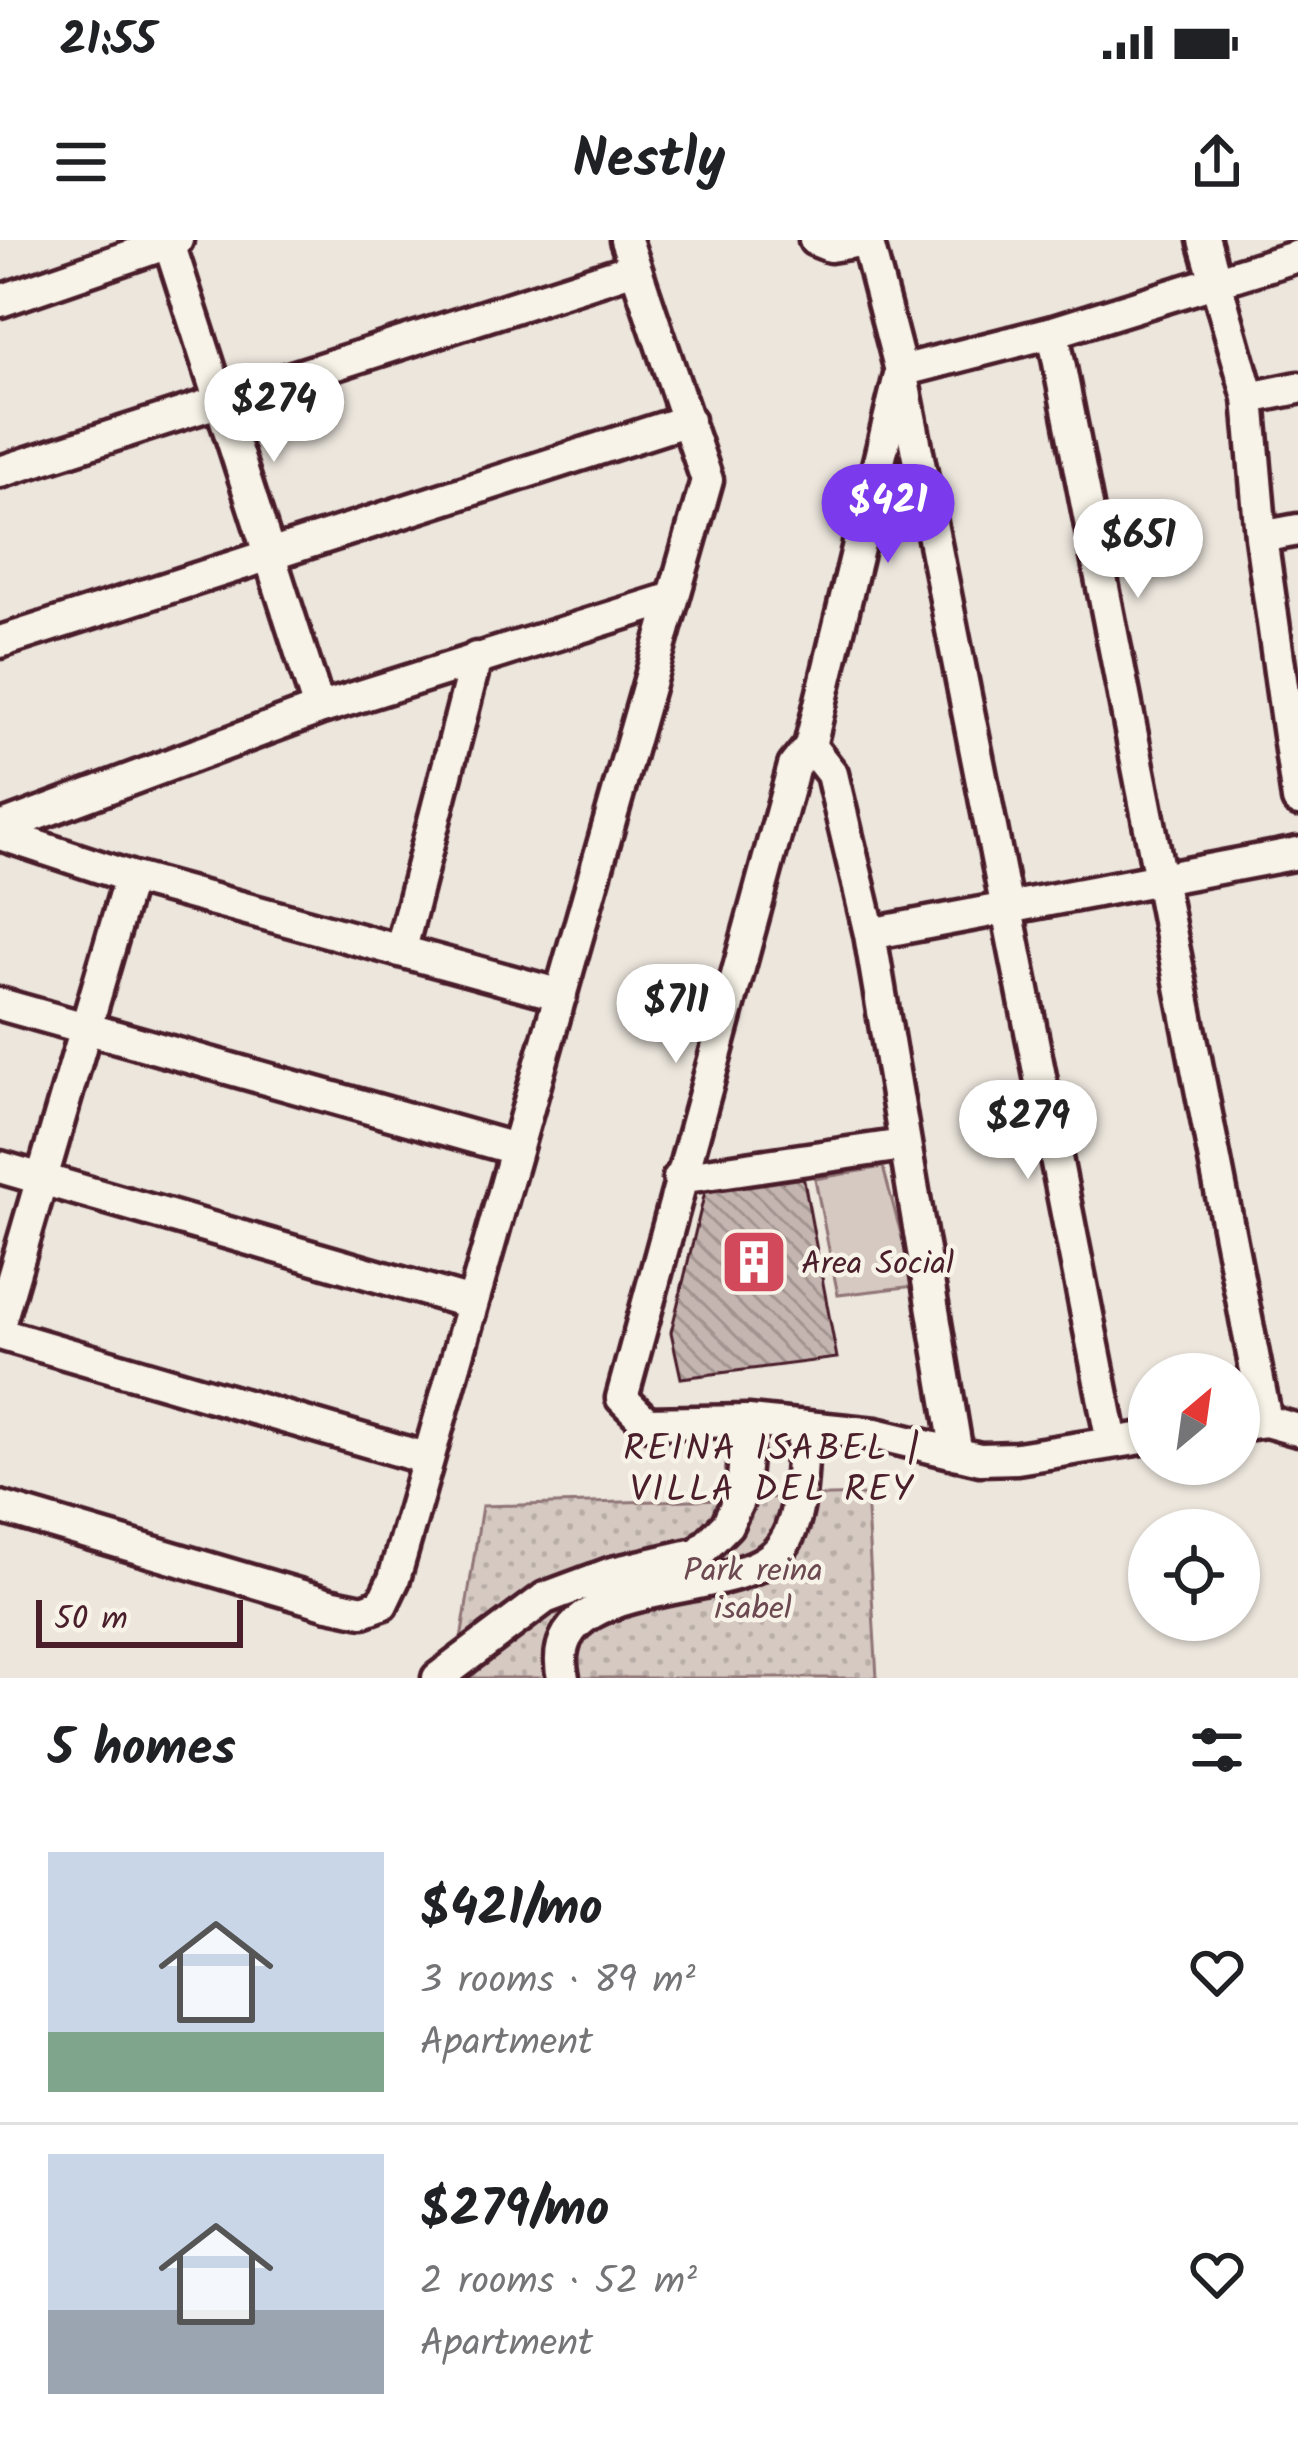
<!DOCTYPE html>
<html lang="en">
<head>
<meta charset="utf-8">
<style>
  :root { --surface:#fff; --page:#f6f6f6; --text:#202124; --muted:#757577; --line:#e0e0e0; --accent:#7c3aed }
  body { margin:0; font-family:Kalam,sans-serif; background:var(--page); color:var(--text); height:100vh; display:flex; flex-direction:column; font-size:45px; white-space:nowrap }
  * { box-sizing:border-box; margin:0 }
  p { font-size:39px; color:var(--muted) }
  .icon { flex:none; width:66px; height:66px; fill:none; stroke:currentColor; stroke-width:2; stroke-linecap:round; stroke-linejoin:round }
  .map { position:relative; height:1438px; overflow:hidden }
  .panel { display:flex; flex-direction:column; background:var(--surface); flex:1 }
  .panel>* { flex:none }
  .needle { width:78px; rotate:29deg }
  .buttons { position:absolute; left:1128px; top:1113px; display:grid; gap:24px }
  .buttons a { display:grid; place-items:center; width:132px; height:132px; border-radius:50%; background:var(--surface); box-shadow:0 3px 9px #0004; font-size:60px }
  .scale { position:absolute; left:36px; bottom:30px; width:207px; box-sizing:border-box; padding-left:12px; border:6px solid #4a1f2b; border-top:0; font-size:33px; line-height:42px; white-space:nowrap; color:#4a1f2b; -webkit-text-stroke:9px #f7f3e8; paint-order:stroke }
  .price { position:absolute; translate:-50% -102px; padding:0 27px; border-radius:42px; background:#fff; color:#222; font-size:39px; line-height:78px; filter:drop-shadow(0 3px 6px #0008) }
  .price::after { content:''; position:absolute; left:50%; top:72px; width:36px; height:27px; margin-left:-18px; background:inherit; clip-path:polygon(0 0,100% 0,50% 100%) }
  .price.selected { background:var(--accent); color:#fff }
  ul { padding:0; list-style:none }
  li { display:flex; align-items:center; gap:36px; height:300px; padding:0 48px }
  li+li { border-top:3px solid var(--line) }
  li span { display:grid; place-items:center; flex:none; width:336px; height:240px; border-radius:0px; color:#555 }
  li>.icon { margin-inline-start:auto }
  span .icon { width:144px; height:144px; fill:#fffc; stroke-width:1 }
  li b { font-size:51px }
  h2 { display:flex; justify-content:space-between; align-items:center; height:144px; padding:0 48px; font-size:51px }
  .status { display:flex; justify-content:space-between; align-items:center; height:84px; padding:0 60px; background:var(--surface); direction:ltr }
  .status svg { height:33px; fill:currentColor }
  header { display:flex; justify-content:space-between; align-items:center; height:156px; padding:0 48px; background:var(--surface); font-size:54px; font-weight:600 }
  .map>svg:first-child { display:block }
  .grass { fill:url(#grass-dots); stroke:#907476; stroke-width:3 }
  .garden { fill:#d5c9c2; stroke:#907476; stroke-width:3 }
  .building { fill:url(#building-back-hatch); stroke:#4a1f2b; stroke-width:3 }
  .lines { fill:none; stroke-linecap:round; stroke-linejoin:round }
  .street-casing { stroke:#4a1f2b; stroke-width:39 }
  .street { stroke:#f7f3e8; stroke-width:30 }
  .labels { text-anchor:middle; stroke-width:9; stroke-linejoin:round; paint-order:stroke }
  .poi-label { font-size:33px; fill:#4a1f2b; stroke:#f7f3e8; text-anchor:start }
  .park-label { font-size:33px; fill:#6d4a51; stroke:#f7f3e8 }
  .neighbourhood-label { font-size:36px; letter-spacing:3px; fill:#4a1f2b; stroke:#f7f3e8 }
</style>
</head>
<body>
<div class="status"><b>21:55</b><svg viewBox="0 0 49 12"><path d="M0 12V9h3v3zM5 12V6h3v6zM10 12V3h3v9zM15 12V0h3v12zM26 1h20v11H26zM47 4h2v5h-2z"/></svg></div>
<header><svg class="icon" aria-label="menu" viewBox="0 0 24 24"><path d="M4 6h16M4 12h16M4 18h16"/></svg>Nestly<svg class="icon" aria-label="share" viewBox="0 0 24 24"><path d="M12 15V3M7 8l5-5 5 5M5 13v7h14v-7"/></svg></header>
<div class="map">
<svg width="1298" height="1438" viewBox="0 0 1298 1438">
  <defs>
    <pattern id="grass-dots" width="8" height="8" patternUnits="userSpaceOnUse" patternTransform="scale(3)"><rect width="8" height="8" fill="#d5c9c2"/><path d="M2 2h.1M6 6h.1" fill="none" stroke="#b8aca7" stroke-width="1.8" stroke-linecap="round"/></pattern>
    <pattern id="building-back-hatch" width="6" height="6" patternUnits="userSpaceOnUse" patternTransform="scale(3)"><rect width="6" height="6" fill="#c4b5b0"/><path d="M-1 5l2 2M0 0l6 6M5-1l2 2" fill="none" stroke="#a1938f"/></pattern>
  </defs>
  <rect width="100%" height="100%" fill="#ece6dd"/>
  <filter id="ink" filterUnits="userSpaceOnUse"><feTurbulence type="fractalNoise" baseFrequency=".00833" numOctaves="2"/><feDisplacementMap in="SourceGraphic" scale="24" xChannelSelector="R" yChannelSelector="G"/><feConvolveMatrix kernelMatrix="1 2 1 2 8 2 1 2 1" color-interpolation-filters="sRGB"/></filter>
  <g filter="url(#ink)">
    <!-- grass -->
    <path class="grass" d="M866 1255 877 1438H455L482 1266Z"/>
    <!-- garden -->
    <path class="garden" d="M883 927 915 1046 838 1055 815 939Z"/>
    <!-- building -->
    <path class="building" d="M802 930 837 1118 681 1138 671 1092 705 952Z"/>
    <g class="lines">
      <defs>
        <path id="street" d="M168 0 319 469
          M815 0 830 6 867 0
          M867 0 901 131 1112 1202
          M1204 0 1249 158 1261 297 1298 560
          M0 61 177 0
          M1053 92 1266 1181
          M901 131 810 506 794 526 622 1158 647 1183 748 1181 876 1194 980 1219 1017 1218 1149 1197
          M901 131 1053 92 1298 16
          M1249 158 1298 148
          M0 232 635 28
          M1261 297 1298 290
          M0 402 688 180
          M810 506 832 534 870 694 957 1214
          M0 588 319 469 673 358
          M0 594 130 637 561 755
          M870 694 1298 613
          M401 709 476 418
          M0 764 515 909
          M0 927 471 1063
          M679 938 903 905
          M0 1082 130 637
          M0 1094 428 1219
          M1239 1185 1266 1181 1298 1190
          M0 1267 329 1364 363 1371 382 1364 394 1339 707 240 626 0
          M438 1438 545 1358 612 1333 699 1313 727 1285 742 1252 748 1181
          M563 1438C539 1332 732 1363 778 1311 805 1281 800 1225 804 1187"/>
      </defs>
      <!-- street casing -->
      <use href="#street" class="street-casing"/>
      <!-- street -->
      <use href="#street" class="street"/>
    </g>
  </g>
  <!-- icons -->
  <defs>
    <symbol id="building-square" viewBox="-11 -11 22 22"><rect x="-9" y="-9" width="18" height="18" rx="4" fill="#d1495b" stroke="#f7f3e8"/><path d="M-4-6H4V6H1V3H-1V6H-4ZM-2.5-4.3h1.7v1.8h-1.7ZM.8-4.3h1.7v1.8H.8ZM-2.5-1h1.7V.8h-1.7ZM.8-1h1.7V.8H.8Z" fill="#fff"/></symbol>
  </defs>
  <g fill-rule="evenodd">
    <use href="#building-square" x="716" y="984" width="76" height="76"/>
  </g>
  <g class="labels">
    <!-- poi labels -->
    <g class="poi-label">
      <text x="801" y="1034">Area Social</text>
    </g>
    <!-- park labels -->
    <g class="park-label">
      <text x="753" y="1341">Park reina<tspan x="753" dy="38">isabel</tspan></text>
    </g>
    <!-- neighbourhood labels -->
    <g class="neighbourhood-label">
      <text x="773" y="1220">REINA ISABEL |<tspan x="773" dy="41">VILLA DEL REY</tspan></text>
    </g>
  </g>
</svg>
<div class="buttons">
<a><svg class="needle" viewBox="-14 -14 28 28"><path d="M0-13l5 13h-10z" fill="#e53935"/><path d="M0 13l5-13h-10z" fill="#757577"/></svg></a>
<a><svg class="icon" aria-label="locate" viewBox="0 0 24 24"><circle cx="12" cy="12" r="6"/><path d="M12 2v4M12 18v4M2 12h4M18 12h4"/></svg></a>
</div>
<div class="scale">50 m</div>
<b class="price" style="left:274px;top:225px">$274</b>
<b class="price selected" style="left:888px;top:326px">$421</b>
<b class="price" style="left:1138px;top:361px">$651</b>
<b class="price" style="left:676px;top:826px">$711</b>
<b class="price" style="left:1028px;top:942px">$279</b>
</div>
<section class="panel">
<h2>5 homes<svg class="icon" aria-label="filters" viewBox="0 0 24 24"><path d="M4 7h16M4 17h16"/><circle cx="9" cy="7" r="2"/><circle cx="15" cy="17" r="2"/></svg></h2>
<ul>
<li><span style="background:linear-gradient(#c9d6e8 75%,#7fa58c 0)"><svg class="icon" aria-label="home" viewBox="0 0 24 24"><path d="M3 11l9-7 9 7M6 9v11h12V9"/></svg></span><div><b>$421/mo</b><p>3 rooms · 89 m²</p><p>Apartment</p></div><svg class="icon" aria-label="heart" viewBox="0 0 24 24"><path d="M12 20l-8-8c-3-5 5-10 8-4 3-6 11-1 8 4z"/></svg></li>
<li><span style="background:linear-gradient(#c9d6e8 65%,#9aa5b1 0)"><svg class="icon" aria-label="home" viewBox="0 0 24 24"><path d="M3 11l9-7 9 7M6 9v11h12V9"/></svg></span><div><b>$279/mo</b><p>2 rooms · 52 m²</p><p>Apartment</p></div><svg class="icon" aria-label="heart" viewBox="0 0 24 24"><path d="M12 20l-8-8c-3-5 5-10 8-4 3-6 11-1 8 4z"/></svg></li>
</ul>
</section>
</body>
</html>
